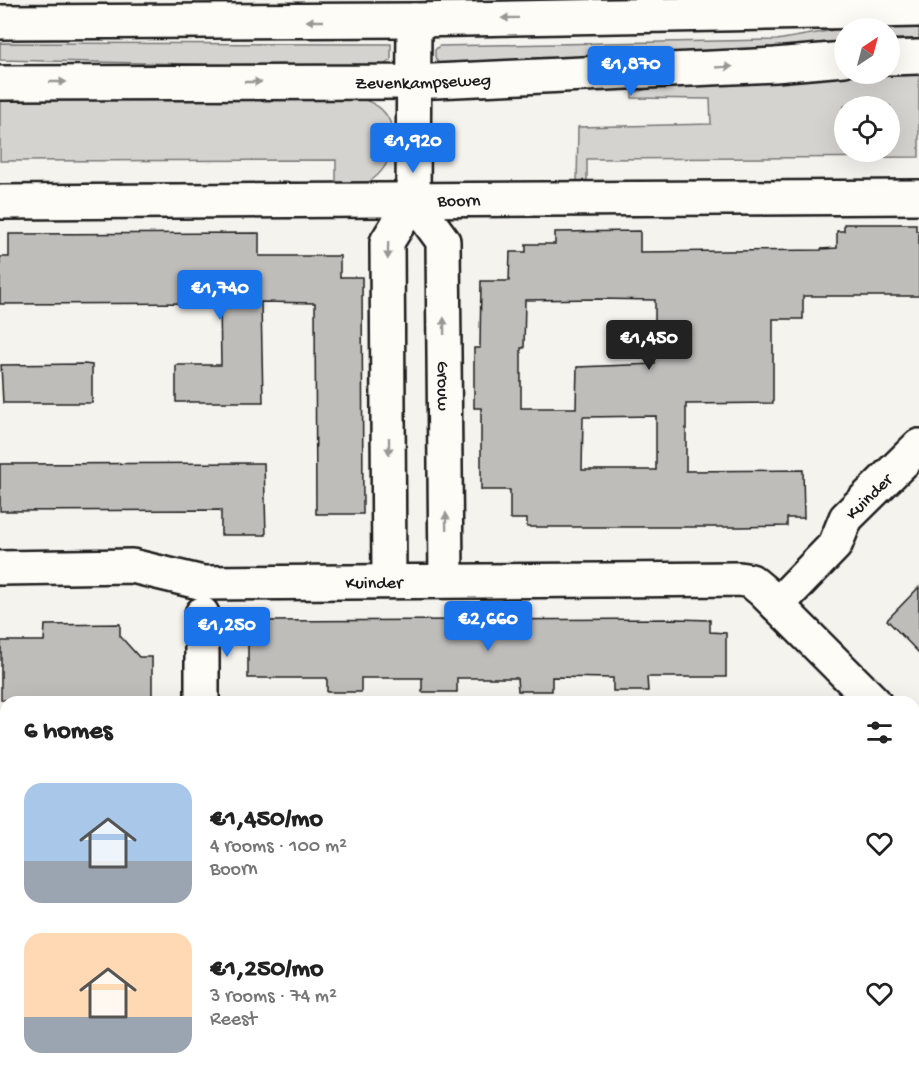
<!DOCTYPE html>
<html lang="en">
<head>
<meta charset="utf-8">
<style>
  :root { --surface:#fff; --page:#f6f6f6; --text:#222; --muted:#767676; --accent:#1a73e8 }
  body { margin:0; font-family:"Gochi Hand",sans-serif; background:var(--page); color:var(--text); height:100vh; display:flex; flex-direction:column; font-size:22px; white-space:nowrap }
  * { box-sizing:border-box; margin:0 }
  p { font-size:20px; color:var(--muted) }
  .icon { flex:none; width:33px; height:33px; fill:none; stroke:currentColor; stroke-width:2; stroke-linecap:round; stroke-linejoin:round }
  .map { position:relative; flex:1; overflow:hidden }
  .panel { position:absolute; left:0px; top:696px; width:920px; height:384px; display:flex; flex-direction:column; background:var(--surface); border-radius:18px 18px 0 0; box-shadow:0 6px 24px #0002 }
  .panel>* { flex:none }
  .needle { width:39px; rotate:36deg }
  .buttons { position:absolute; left:834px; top:18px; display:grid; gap:12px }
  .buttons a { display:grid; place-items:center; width:66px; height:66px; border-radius:50%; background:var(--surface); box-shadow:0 6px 24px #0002; font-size:30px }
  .price { position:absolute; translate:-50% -51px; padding:0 14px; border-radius:6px; background:var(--accent); color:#fff; font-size:20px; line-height:39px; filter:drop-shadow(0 2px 3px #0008) }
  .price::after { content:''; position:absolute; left:50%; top:36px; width:18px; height:14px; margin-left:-9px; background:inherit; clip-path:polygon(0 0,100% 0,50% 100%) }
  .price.active { background:#222; color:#fff }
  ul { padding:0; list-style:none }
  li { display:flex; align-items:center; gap:18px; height:150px; padding:0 24px }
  li span { display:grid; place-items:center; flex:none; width:168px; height:120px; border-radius:18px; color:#555 }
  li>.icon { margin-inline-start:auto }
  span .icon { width:72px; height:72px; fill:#fffc; stroke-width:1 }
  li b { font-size:26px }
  h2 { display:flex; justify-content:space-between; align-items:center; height:72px; padding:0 24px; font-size:26px }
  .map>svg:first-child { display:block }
  .built { fill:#e4e3de }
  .green { fill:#d4d3cf; stroke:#787876; stroke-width:1.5; fill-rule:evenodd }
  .building { fill:#bebdba; stroke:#1c1c1c; stroke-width:1.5; fill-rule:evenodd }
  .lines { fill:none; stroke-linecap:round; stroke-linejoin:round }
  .pedestrian-casing { stroke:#1c1c1c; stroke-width:28 }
  .minor-casing { stroke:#1c1c1c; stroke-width:38 }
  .secondary-casing { stroke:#1c1c1c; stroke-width:38 }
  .pedestrian { stroke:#fdfcf7; stroke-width:24 }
  .minor { stroke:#fdfcf7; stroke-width:33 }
  .secondary { stroke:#fdfcf7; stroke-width:33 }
  .oneway { fill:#989794 }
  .labels { text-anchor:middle; stroke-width:6; stroke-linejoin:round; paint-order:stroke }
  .street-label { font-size:18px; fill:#1c1c1c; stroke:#fdfcf7 }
</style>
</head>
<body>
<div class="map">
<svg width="919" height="1080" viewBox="0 0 919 1080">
  <rect width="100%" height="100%" fill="#f4f3ee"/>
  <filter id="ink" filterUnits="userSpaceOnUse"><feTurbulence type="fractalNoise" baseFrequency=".0167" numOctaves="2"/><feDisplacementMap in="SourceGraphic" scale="12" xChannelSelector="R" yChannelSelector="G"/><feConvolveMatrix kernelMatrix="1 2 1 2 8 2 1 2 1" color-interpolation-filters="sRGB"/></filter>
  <g filter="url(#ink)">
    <!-- built -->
    <path class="built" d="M0 972H6V1074H433V1080H0Z"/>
    <!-- green -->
    <path class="green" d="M868 24H919V39H890V28H844V40L787 50 445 70 439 64 435 57V50L439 46 777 40Z
      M0 43 391 44V60L379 68 0 60Z
      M919 75V157L587 159V185H577L578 127 711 124 710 99 632 98V93L675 82 792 76ZM844 106H890V152H844Z
      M342 94C355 97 371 100 381 109 404 130 392 173 364 184 357 186 345 185 336 185V160L0 161V95Z"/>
    <!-- building -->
    <path class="building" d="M844 224H916V231H919V296H803V319H773V403L686 404V471L803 470 804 518H787V526L741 527H527V519H510V490H481V408H474V348H480L481 281H509L510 252H526V244H555V232L640 231V252L821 250V249L837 248V231H844ZM600 299 655 300V364L577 367 576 408H521V348H524L525 300ZM656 416V470H582L583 417Z
      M259 233V256H340V277H362L363 514H316L315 303 261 302 263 402H176V365H221L220 303 0 304V257H9V234Z
      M84 364 92 365V403H3L1 365Z
      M264 463 266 535H221V510L0 511V464Z
      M919 587V653L887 620Z
      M677 619 710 620V632L726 633V677H647L648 691H613V678L552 677V691H518L517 678H457V692H422V678H361V692H327V678H248V634H265V621Z
      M120 624V636L139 657H152V702L1 700V641H44L45 625Z"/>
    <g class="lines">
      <defs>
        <path id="pedestrian" d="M185 1074V1080"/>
        <g id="minor">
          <path d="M413 200 414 20"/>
          <path id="s1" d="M0 202 919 197"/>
          <path id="s2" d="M0 568 132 566 203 583 739 579 751 581 763 591 874 702"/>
          <path id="s3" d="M389 581 387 242 413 200 443 241 446 580"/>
          <path id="s4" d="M777 605 835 545 846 518 919 446"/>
          <path d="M202 614V702"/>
          <path d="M914 742 919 747"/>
          <path d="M0 982H6"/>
          <path d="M438 1080V1074"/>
          <path d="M898 1080 904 1074"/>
        </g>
        <g id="secondary">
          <path d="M0 22 414 20 919 10"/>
          <path d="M890 58 919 57"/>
          <path id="s5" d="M0 83 413 82 775 65 844 59"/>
        </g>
      </defs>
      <!-- pedestrian casing -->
      <use href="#pedestrian" class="pedestrian-casing"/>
      <!-- minor casing -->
      <use href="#minor" class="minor-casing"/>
      <!-- secondary casing -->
      <use href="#secondary" class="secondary-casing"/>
      <!-- pedestrian -->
      <use href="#pedestrian" class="pedestrian"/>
      <!-- minor -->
      <use href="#minor" class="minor"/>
      <!-- secondary -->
      <use href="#secondary" class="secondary"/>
    </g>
    <!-- one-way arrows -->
    <defs><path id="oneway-solid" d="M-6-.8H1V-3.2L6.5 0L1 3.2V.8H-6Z" transform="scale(1.5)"/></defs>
    <g class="oneway">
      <use href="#oneway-solid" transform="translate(510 18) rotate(179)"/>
      <use href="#oneway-solid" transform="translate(315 21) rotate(180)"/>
      <use href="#oneway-solid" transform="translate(724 67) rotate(-3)"/>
      <use href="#oneway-solid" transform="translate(58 82)"/>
      <use href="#oneway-solid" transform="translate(253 82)"/>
      <use href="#oneway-solid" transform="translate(388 251) rotate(91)"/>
      <use href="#oneway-solid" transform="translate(444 326) rotate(-91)"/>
      <use href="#oneway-solid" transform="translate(389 446) rotate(90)"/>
      <use href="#oneway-solid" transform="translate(446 521) rotate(-91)"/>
    </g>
  </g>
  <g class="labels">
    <!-- street labels -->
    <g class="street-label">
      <text dy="6" stroke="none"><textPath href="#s5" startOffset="423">Zevenkampseweg</textPath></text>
      <text dy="6" stroke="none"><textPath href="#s1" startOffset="459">Boorn</textPath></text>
      <text dy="6" stroke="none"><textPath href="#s3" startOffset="584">Grouw</textPath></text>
      <text dy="6" stroke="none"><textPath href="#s4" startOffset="144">Kuinder</textPath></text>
      <text dy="6" stroke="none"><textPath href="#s2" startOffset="376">Kuinder</textPath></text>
    </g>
  </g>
</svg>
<div class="buttons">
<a><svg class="needle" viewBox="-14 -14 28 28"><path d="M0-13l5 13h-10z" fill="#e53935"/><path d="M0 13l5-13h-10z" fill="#767676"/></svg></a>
<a><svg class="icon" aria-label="locate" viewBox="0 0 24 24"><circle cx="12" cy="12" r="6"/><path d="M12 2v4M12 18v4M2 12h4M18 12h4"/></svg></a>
</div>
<b class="price" style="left:631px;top:97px">€1,870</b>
<b class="price" style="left:413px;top:174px">€1,920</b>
<b class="price" style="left:220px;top:321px">€1,740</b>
<b class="price active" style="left:649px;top:371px">€1,450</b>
<b class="price" style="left:488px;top:652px">€2,660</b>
<b class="price" style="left:227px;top:658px">€1,250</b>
<section class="panel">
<h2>6 homes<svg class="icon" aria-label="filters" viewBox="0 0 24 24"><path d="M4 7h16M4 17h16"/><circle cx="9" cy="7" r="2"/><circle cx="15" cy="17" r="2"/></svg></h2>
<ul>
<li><span style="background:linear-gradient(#a9c7e8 65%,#9aa5b1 0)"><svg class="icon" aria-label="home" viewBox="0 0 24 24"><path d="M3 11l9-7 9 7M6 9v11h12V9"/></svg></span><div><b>€1,450/mo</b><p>4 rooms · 100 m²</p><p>Boorn</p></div><svg class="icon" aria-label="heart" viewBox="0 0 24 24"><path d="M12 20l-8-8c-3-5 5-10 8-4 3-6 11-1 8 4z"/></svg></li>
<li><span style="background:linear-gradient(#ffd9b3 70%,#9aa5b1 0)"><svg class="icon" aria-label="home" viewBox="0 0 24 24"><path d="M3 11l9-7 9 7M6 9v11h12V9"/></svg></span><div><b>€1,250/mo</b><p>3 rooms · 74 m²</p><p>Reest</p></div><svg class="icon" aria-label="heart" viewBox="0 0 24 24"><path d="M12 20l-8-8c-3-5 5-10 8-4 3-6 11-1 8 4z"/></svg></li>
</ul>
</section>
</div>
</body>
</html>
